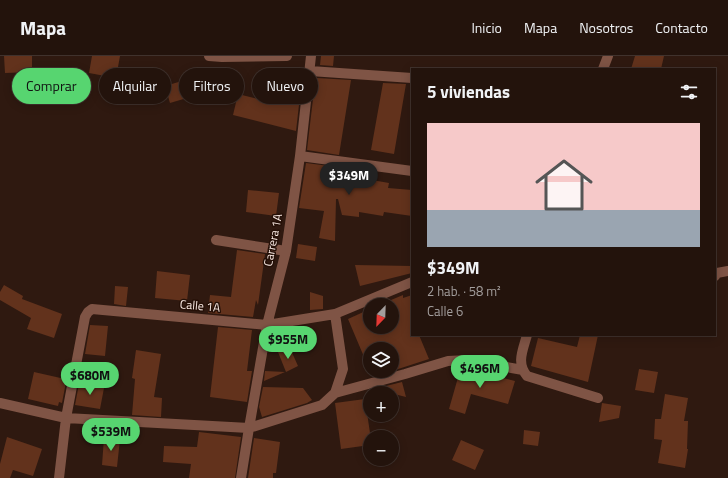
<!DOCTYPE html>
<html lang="es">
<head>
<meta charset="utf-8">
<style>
  :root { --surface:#23130c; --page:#2b1c15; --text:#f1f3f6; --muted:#a39e9d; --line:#40322d; --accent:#57d570 }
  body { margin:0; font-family:"Titillium Web",sans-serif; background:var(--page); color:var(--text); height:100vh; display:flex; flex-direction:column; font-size:15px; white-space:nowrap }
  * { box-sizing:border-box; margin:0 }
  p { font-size:13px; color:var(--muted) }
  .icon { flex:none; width:22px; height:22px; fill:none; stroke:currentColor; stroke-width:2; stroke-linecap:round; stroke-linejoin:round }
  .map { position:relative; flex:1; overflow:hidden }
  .details { position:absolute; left:411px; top:12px; width:305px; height:268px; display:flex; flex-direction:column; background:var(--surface); border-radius:0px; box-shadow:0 2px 10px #0003,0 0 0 1px var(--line) }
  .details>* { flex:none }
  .guide { position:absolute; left:12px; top:12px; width:339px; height:36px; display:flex; gap:8px }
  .needle { width:26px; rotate:203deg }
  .fabs { position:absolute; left:363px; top:242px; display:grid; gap:8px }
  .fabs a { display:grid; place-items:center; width:36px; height:36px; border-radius:50%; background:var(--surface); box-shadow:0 2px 10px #0003,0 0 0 1px var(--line); font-size:20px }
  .price { position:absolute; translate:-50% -34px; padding:0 9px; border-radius:14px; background:var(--accent); color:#111; font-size:13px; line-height:26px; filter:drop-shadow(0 1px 2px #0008) }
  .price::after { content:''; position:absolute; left:50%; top:24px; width:12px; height:9px; margin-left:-6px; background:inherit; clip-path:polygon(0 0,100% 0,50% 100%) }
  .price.active { background:#222; color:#fff }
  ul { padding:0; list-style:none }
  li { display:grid; align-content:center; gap:8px; height:212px; padding:0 16px }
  li span { display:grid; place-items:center; height:124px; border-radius:0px; color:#555 }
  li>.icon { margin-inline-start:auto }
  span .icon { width:72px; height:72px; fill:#fffc; stroke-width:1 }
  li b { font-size:17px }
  h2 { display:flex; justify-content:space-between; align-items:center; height:48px; padding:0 16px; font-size:17px }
  .tag { padding:0 14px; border-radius:18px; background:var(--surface); box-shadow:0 2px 10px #0003,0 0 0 1px var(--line); font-size:14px; line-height:36px }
  .tag.active { background:var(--accent); color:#111 }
  header { display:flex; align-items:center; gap:24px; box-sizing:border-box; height:56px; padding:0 20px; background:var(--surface); border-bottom:1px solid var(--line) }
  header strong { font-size:19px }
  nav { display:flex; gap:22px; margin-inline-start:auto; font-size:14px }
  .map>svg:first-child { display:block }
  .building { fill:#62321c }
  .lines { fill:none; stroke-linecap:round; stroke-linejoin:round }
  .minor { stroke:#7f5445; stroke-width:10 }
  .labels { text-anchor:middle; stroke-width:3; stroke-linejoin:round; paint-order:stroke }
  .street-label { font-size:12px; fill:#fcece6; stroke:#251007 }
</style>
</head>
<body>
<header>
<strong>Mapa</strong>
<nav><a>Inicio</a><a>Mapa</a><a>Nosotros</a><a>Contacto</a></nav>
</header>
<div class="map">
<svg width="728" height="422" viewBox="0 0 728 422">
  <rect width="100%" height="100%" fill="#2f1910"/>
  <!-- building -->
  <path class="building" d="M4 0H32V16L5 17Z
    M92 0H120L116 22 89 17Z
    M321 0H334L333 10 320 9Z
    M635 0H664L661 13H631Z
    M192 22 197 39 170 47 165 30Z
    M317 22 351 24 339 99 307 94 313 43H314Z
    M262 24 275 27 274 33 300 40 296 75 233 59 238 38 258 43Z
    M383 27 406 28 394 98 371 94Z
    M306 107 337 111 336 113 356 116 355 121 389 127 388 132 412 134V160L384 156 383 160 359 156V161L342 159 338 143H336L335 185 319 182 324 155 299 152Z
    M248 134 279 137 276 160 246 156Z
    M298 188 317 191 315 205 296 202Z
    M237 194 265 198 258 249 256 244 253 261 208 257 210 239 231 241Z
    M355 209 412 210V217L360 230Z
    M157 215 190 219 187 245 155 242Z
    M4 229 23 240 22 243 62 258 54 282 27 273 31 262 0 244V236Z
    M115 230 128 231 126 250 114 248Z
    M310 236 323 240V253L310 254Z
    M403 239V242L412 239V279H419L429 303 392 315V293H370V315L348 263 370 253V271H392V249H379Z
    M90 269 108 270 105 300 85 298Z
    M218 271 252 274 247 315H252L247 346 210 341Z
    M580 279H598L588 326 531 310 538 282 577 291Z
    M290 292 298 310 286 316 278 296Z
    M136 294 161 298 154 341 162 342 161 361 132 359 135 323 132 322Z
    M461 311 515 325 508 348 471 338 465 358 449 353Z
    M639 313 658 316 654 337 635 334Z
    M265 315 285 316 264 325Z
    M34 316 65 323 64 325 66 326 62 347 59 346 58 350 28 343Z
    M402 326 406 341 378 334V332Z
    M79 328 104 332 100 353 75 349Z
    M263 331 303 332 312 344 307 347 262 361 259 351Z
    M665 338 688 342 684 365H688L687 393H688L685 412 658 407 662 384 654 383 655 363H661Z
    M365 343 370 377V389L341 393 335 347Z
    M602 347 621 350 619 362 599 366Z
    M524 374 540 376 538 390 523 388Z
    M199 376 241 381 235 422H189L191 408 163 406 164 390 197 391Z
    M7 381 42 393 33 420 13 414 10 422H0V408Z
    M104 382 120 383 117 411 102 409Z
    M254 382 280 386 276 417H273V422H248Z
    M461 384 484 394 475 414 452 404Z"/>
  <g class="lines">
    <!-- minor -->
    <path class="minor" d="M209 0 222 1 287 0
      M603 13 608 0
      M310 15 412 22
      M300 100 412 115
      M216 184 286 195
      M715 220 717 217 728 215
      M527 279C523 294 516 307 527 320L598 342
      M335 337 405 318 448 305 467 304 523 314
      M0 347 66 362 249 372 322 349 335 337 343 313 335 258
      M59 422 66 362 85 261 88 256 92 253 267 269 335 258 412 226
      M241 422 249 372 267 269 286 195 300 100 311 0"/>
  </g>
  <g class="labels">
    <!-- street labels -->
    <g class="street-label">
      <text transform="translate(273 184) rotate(-79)" y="4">Carrera 1A</text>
      <text transform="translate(200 250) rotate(5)" y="4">Calle 1A</text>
    </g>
  </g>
</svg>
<div class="fabs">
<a><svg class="needle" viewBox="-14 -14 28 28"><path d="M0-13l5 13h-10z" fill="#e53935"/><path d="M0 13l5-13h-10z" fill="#a39e9d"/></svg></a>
<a><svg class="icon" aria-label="layers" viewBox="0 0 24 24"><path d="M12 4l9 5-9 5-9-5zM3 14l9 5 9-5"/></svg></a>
<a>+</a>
<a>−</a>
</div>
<b class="price active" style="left:349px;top:140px">$349M</b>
<b class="price" style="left:288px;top:304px">$955M</b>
<b class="price" style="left:480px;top:333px">$496M</b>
<b class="price" style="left:90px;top:340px">$680M</b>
<b class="price" style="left:111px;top:396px">$539M</b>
<div class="guide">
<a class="tag active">Comprar</a>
<a class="tag">Alquilar</a>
<a class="tag">Filtros</a>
<a class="tag">Nuevo</a>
</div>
<section class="details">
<h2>5 viviendas<svg class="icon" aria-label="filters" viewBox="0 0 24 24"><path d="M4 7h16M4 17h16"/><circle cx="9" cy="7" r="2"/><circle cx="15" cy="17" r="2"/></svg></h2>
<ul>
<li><span style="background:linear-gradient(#f6c9c9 70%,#9aa5b1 0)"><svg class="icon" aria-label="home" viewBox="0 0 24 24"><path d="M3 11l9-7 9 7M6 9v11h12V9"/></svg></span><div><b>$349M</b><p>2 hab. · 58 m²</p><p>Calle 6</p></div></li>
</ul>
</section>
</div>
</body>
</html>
